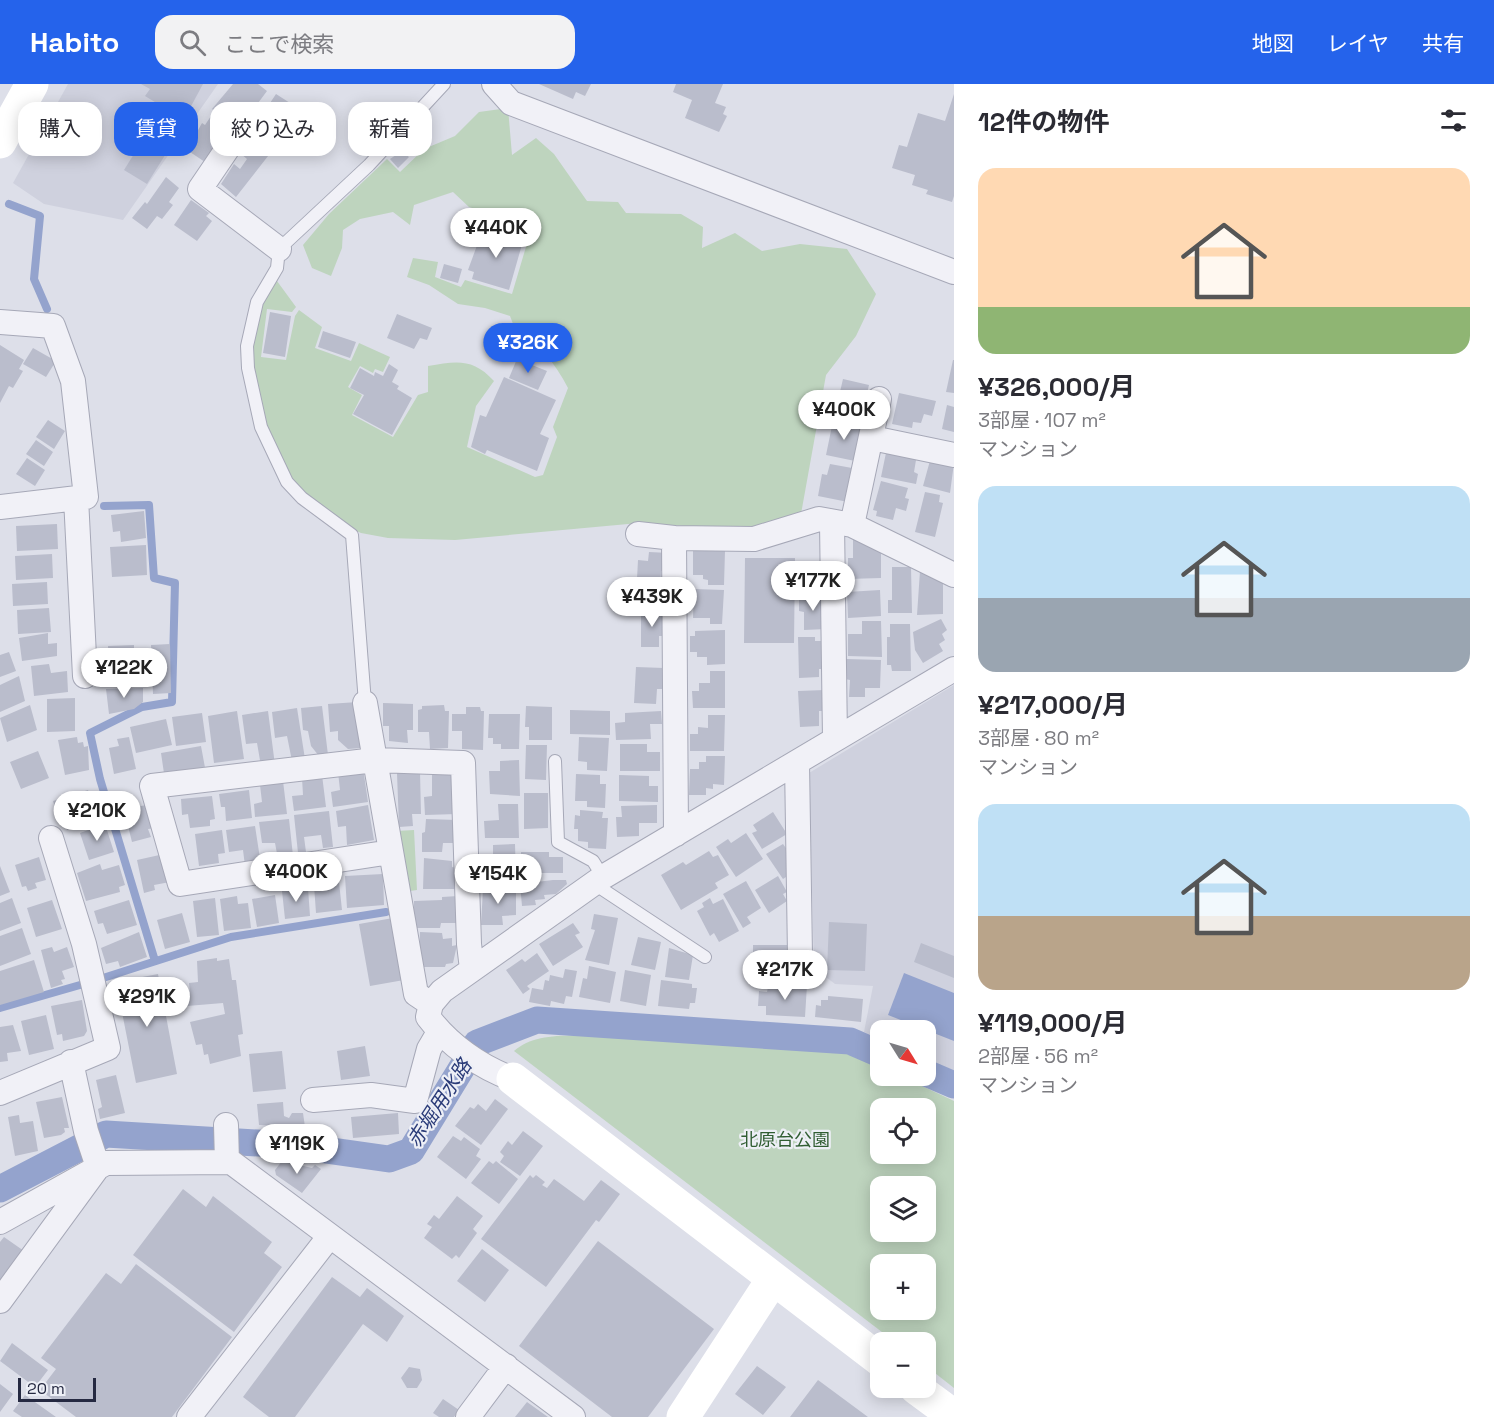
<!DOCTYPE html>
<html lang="ja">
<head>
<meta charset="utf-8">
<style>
  :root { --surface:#fff; --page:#f2f2f3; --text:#2b2b33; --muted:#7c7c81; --accent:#2563eb }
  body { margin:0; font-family:"Space Grotesk","Noto Sans JP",sans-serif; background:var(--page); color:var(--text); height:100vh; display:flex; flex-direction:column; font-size:22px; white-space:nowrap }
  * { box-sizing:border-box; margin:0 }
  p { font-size:20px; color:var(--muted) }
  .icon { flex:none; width:33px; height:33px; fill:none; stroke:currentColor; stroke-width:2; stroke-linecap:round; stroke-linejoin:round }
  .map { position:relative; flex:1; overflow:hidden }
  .side { display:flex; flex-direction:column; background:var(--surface); width:540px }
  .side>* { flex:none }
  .banner { position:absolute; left:18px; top:18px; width:570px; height:54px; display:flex; gap:12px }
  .needle { width:39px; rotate:127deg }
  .controls { position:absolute; left:870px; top:936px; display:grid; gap:12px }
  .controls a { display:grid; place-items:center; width:66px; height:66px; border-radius:12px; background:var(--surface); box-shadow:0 3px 15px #0003; font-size:30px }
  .scale { position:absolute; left:18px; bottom:15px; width:78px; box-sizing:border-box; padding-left:6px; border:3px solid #252941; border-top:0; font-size:16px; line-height:21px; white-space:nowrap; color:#252941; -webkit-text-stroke:4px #edeff6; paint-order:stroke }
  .price { position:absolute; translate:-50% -51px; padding:0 14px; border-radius:21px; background:#fff; color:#222; font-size:20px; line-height:39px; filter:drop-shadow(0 2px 3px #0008) }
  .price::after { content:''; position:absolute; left:50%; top:36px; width:18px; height:14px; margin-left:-9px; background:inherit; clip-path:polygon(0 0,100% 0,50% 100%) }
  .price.current { background:var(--accent); color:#fff }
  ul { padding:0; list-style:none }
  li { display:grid; align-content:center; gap:12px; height:318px; padding:0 24px }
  li span { display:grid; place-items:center; height:186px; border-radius:18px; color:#555 }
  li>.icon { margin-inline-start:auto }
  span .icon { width:108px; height:108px; fill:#fffc; stroke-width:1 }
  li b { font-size:26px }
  h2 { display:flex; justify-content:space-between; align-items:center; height:72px; padding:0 24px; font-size:26px }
  .chip { padding:0 21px; border-radius:18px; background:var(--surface); box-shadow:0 3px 15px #0003; font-size:21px; line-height:54px }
  .chip.current { background:var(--accent); color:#fff }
  header { display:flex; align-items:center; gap:36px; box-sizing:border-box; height:84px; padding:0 30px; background:var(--accent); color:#fff }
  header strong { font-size:28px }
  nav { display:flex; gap:33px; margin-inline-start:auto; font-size:21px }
  .search { width:420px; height:54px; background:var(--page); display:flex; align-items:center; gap:15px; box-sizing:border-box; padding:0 21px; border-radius:18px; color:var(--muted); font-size:22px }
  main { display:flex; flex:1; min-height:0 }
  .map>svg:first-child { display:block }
  .built { fill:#cfd1de }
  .green { fill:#bed4be; fill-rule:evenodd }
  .water { fill:#94a3cd }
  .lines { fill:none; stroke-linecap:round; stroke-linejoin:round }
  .stream { stroke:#94a3cd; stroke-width:8 }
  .canal { stroke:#94a3cd; stroke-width:27 }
  .building { fill:#babdcc }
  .lane-casing { stroke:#a6a8b7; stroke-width:14 }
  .street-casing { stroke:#a6a8b7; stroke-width:26 }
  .lane { stroke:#f1f1f7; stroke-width:12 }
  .street { stroke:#f1f1f7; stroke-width:24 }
  .secondary { stroke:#fff; stroke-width:33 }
  .labels { text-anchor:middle; stroke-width:4.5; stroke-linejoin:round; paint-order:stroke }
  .park-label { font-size:18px; fill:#315e33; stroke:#edeff6 }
  .water-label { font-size:20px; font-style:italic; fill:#2b3c79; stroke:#edeff6 }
</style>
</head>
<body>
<header>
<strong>Habito</strong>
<div class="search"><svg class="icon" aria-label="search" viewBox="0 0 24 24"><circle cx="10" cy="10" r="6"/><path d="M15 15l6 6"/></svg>ここで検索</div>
<nav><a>地図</a><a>レイヤ</a><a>共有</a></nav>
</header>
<main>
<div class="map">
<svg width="954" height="1333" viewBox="0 0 954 1333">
  <rect width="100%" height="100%" fill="#dddfe9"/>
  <!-- built -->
  <path class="built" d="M68 0H218L123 136 44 120 13 99Z
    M954 601V989L926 976V946H880V955L864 948 873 902 835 900 814 884 809 689Z"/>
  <!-- green -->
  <path class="green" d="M508 24 512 71 536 54 554 70 587 117 618 118 626 129 681 130 703 143 702 164 735 149 762 167 800 160 847 165 876 210 856 252 826 291 801 430 757 443 730 445 639 439 455 456 388 454 361 449 345 442 293 398 263 342 250 282 259 221 272 196 277 197 296 223 292 228 267 225 261 273 286 276 295 232 299 226 322 243 315 264 351 277 359 259 390 273 383 288 375 285 373 289 360 282 348 303 362 311 352 331 393 353 418 311 428 308V282C457 277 473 274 494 297L476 322 467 363 535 393 543 391 557 353 553 343 568 304C555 279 539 259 515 245L510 232 485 224 458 220 429 201 407 193 413 174 438 178 435 193 461 203 465 196 512 210 528 156 492 130 469 123 453 108 414 121 410 141 393 128 360 135 343 146 342 164 331 192 312 184 303 161 329 130 387 75 400 88 424 65 455 52 479 28Z
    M414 746 417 806 403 808 397 747Z
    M616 952 847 966 880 982V992H901L954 1017V1304L926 1282V1258H895L514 967C538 945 584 953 616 952ZM926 1024V1070H880V1024ZM880 1102H926V1148H880ZM880 1180H926V1226H880Z"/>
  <!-- water -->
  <path class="water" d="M904 889 954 909V957L888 931Z"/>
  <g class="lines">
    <!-- stream -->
    <path class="stream" d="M9 120 40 132 34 195 47 225
      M104 422 149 421 154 494 175 499 172 618 142 623 90 649 100 695 155 877
      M103 894 231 853 386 828
      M0 924 80 901"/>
    <!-- canal -->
    <path class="canal" d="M926 989 954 1001
      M0 1105 106 1050 290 1061 389 1075 411 1067 477 959 537 936 850 957 880 970"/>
  </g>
  <!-- building -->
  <path class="building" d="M141 0H203L189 26 173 18 168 26 145 12 150 5Z
    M233 0H258L267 7 238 46 212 25Z
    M539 0H591L585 12 576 8 573 15Z
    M676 0H723L715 19 726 23 723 30 727 32 719 48 685 34 692 16 673 8Z
    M276 10 301 26 279 59 259 47 272 25 268 22Z
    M954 10V112L952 118 926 110 928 106 912 101 915 91 892 84 899 61 907 63 918 29 945 37Z
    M211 32 229 44 205 78 187 66 202 39 205 41Z
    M149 46 172 60 147 100 124 86Z
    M250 57 258 64 262 59 272 67 236 113 221 100 234 80 240 85 247 75 240 69Z
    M402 67 409 73 398 84 390 75Z
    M166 93 179 104 169 118 173 121 162 135 157 132 147 145 132 134 145 118 147 120Z
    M191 116 209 129 206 132 212 137 197 157 174 141Z
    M483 145 523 157 509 206 472 195 474 188 468 186Z
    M444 180 462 185 458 199 440 194Z
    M270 228 291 232 285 273 263 269Z
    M397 230 432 244 427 256 420 254 414 265 387 254Z
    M323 247 356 258 350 274 318 263Z
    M0 261 24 276 19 285 23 287 13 304 9 302 0 319Z
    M33 264 56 277 46 293 23 280Z
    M517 275 547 287 538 306 509 294Z
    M953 276H954V309L946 308Z
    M389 280 398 286 392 298 399 302 397 305 412 314 392 351 353 330 364 311 350 304 360 284 374 292 375 288 383 292Z
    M504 293 556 316 540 350 549 354 537 387 487 366 485 370 471 363 480 331 486 333Z
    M843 295 869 301 862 331 836 325Z
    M899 309 936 317 932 332 924 330 921 339 913 338 912 344 892 340Z
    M947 321 954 323V348L942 345Z
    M48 336 65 347 54 365 36 353Z
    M833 337 861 342 855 377 826 371Z
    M36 356 53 368 44 382 26 370Z
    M887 364 917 370 914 388 918 390 916 400 881 393Z
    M931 373 954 379 950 409 923 402Z
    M27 374 45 386 35 402 16 390Z
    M830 380 852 384 849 394 853 395 848 418 818 412 822 390 827 391Z
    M881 397 908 404 905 414 909 415 906 427 896 424 893 436 876 432 877 427 873 426Z
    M925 408 940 411 939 418 943 419 935 453 915 448Z
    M144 427 146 454 121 458 120 447 113 448 111 431Z
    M57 440 58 465 17 467 16 442Z
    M853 455H866V462L881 461V494L848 495V474H853Z
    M146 461 147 491 112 493 110 463Z
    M693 467H725L724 501H708V496L703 495V491H693Z
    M649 468 669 469 668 487H661L660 510H647V514H636L638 476 648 477Z
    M52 470 53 494 16 496 15 472Z
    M745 474H795L794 559H744Z
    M892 483H911L912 529H888V516H892Z
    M920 487H936V496H943V530L917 531Z
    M47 498 48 520 13 522 12 500Z
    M694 505 724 506 722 540H710V534H693Z
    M880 506 881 532 848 534 847 508Z
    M825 511 826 545 804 546V528L799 527V512Z
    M49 524 51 548 18 550 17 526Z
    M641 527H663L667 552H659V563H641Z
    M941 535 947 546 942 550 945 556 939 560 943 567 923 579 915 566 913 548Z
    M862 537H881L882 573 848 572V550H862Z
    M890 540H910L911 587H892L891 581H887V553H890Z
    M725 546V580L707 581V573H697V568H690V552H695V547Z
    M48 549V560L57 559V572L22 577 19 554Z
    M798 553H815V557H827L824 585H819V593L799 594Z
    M170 560 171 609 153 610 151 561Z
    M134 561V566H148V590L110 594 108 562Z
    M9 568 16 587 0 593V571Z
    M846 575 881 576 880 604H865V613H849L850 596 845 595Z
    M49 580 51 589 67 587 68 608 34 612 31 582Z
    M636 583 664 584 663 605H657L656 620 634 619Z
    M710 587H725V624H693L692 607H699V599H710Z
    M19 592 25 617 0 628V601Z
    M143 604V618L134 625 109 630 106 605Z
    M825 606 826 627H819V642L800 643 798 607Z
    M75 614V647L47 648V615Z
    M358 618 361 664 348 665 338 656V647L330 648 328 620Z
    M383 619 413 620V646H407L408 659 389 657V642H383Z
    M30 621 37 646 7 658 0 634Z
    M444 621 445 627H449L448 664 430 665 429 648H418V626L422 625V622Z
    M322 622 328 671 319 672 311 662 308 647 303 646 301 624Z
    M526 622 552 623V656H529V643H525Z
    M466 623H480L481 627H484L483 666 462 665V647H452V630H466Z
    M297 624 305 675 292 677 287 652 275 654 272 628Z
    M570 626 610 627V651L570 650Z
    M237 627 244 675 214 679 208 632Z
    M268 627 275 681 261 682 257 659 246 660 242 631Z
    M661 627 662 640H650L651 655 616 656 615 639 625 638V629Z
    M202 629 206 658 176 662 172 633Z
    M489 630H520L519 665H501V660H493V654H488Z
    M708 631H725L724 667H690V650H698V643L708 644Z
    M166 635 172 661 136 669 130 643Z
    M77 653 78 659 83 658 84 663 88 662 89 686 65 691 58 656Z
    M129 653 136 685 114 690 109 664 119 662 117 655Z
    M579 653 609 654 607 687 587 686V678L578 677Z
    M620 660H647V668H660V687H620Z
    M526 661H547L546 696 525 695Z
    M201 662 206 689 165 696 161 669Z
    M38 667 49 694 21 705 10 678Z
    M706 672H725L724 701 713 700V705L706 704V711H689L690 685H699V678H706Z
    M519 676 520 712 490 710 489 687H500V677Z
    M363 684 368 718 333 723 331 708 340 706 338 688Z
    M420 688 421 730H412L413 742 399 743 397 689Z
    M576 690 600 691V700H606L605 724 587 723V717H575Z
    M322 691 326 723 294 727 292 712 303 711 302 694Z
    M432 691H454L457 730 425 731 424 713 432 712Z
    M619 691 649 692V702H658V718L619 717Z
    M283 697 287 730 255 733 254 720 262 718 260 701Z
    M88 706 95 725H92L96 737 67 746 65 737 60 738 53 717Z
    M249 706 252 734 226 737 225 723H221L219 710Z
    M524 709H548V744L524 745Z
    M212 712 215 735 210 736V742L190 744 188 730 182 731 181 715Z
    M150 720 156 744 148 745 151 753 132 758 124 726Z
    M498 720H518L519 754H485L484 737 499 736Z
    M368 721 374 756 347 761 346 742 338 743 336 727Z
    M657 721V739H639V752L617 753 616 733H622L621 722Z
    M580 726 603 728 602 734H608L606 765 588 764V758L578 757V745H574L575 731 580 732Z
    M329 727 333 763 323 764 321 751 304 753 306 768 298 769 294 731Z
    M773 728 787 750 762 765 752 749 757 747 753 741Z
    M289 735 293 772 278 775 275 759H262L259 738Z
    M426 735 457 736 456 759H443L442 768H422V749L425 748Z
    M105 740 114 768 89 776 80 749Z
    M255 742 261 781 245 782 243 766 229 768 226 746Z
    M222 746 225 769 218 770 219 779 199 782 195 750Z
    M746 749 763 775 736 793 716 763 728 755 731 759Z
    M515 760 516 795 486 796 485 770H493V761Z
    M783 760 788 767 789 791 783 795 766 770Z
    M709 767 713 773 718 771 729 791 715 799 718 804 681 826 661 791 683 778 686 781Z
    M521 768H549V773H563V789H541V793H521Z
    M164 770 170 798 154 801 155 806 144 809 137 776Z
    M39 773 46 796 35 799 37 804 28 807 26 802 22 803 15 781Z
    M424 774 452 777V783L457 784 456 805H423Z
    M100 780 102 786 119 781 125 801 119 803 120 808 86 817 77 789Z
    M0 782 10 808 0 812Z
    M383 790 384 821 347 824 345 792Z
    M778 792 787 808 783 810 787 817 769 829 755 806Z
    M553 796H566L567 800 556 810 544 811 545 815 535 816 536 821 522 822 520 800Z
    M746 797 761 824 747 833 751 839 743 844 723 810Z
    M339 798 342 826 316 829 314 801Z
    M308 804 310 832 285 835 282 807Z
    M516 804V831L502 832 503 841H481L483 805Z
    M275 811 279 839 257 843 252 815Z
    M237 812 238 820 248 819 251 844 224 847 220 815Z
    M458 812 457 839H441L440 844H414V817L442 816V813Z
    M12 814 21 839 0 847V819Z
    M215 814 219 851 197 853 193 817Z
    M710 814 713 820 723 815 739 847 719 858 714 849 710 852 697 827 704 823 702 819Z
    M52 816 62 845 36 853 27 824Z
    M129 816 137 841 107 850 103 839 98 840 94 827Z
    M182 829 190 858 165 865 157 836Z
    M594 830 618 834 609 881 585 876 595 846 591 845Z
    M393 834 404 896 370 902 359 840Z
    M829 838 867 840 865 887 827 886Z
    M573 839 580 849 575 851 583 863 553 882 539 860Z
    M22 844 31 870 0 882V852Z
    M139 848 147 873 120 883 118 877 106 880 101 864Z
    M420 848 442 849 443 855 452 854V862L457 861 453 879 446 880 445 883H419Z
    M638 853 661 858 655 886 631 881Z
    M921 859 954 872V894L914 878Z
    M753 861H789V885H753Z
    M52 863 54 868 67 863 74 883 62 887 65 895 61 896 63 900 51 904 41 866Z
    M669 864 693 871 689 896 665 893Z
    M537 869 549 887 527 902 530 905 523 910 506 886 522 875 525 878Z
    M217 874V877L229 875 232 896H236L243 950 238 951 241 972 210 980 208 970 204 971 202 960 196 961 190 938 225 930 223 919 187 922 185 910 190 909 189 899 198 898 197 877Z
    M34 876 44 908 0 921V887Z
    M589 882 616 888 610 919 579 913 583 894 587 895Z
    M565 885 577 887 572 913 566 912 564 920 551 917 550 922 529 918 532 904 543 906 545 896 549 897 550 891 563 894Z
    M625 886 651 891 646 922 620 917Z
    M158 890 177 990 136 999 116 898Z
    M661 896 692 900V904H697L695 919H690L689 925 658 922Z
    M787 900 807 901 805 933 766 931V922H758L759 907 767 908 768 903 787 904Z
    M828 912 863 915 861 938 815 933 816 921 821 922V916H828Z
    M82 916 87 947 84 952 63 957 62 950 57 951 51 922Z
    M46 931 54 965 29 971 21 937Z
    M13 941 21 967 7 969 8 977 0 978V943Z
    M365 962 370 992 341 996 337 967Z
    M282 967 286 1005 253 1008 249 970Z
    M116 991 125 1029 100 1035 98 1025 102 1023 96 996Z
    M62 1013 69 1044H64L65 1048 61 1051 44 1054 36 1018Z
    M495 1015 508 1025 481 1061 455 1042 470 1023 474 1025 478 1020 486 1027Z
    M283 1018 284 1032 289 1034 292 1029H303L305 1043 259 1041 257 1020Z
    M398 1029 399 1050 353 1054 351 1033Z
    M19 1031 20 1039 33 1037 38 1067 15 1072 8 1033Z
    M523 1047 543 1062 520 1092 500 1078 504 1072 500 1068 508 1057 512 1061Z
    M453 1052 461 1057 464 1053 480 1065 476 1072 481 1075 466 1095 437 1073Z
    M282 1077 312 1084 315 1081 321 1085 302 1109 276 1091 275 1086Z
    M489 1077 493 1080 496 1077 518 1095 499 1120 471 1099Z
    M530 1091 533 1094 536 1091 545 1098 542 1101 547 1104 554 1095 584 1117 601 1096 620 1110 599 1138 596 1136 546 1203 481 1155Z
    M183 1105 206 1123 213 1112 272 1158 264 1169 282 1183 234 1248 133 1171Z
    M457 1112 483 1132 473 1145 477 1149 459 1174 456 1171 452 1175 424 1154 432 1143 427 1140 434 1131 439 1135Z
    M4 1153 24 1167 2 1196 0 1195V1158Z
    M598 1157 714 1245 648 1333H612L519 1262Z
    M482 1165 509 1186 485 1218 457 1197Z
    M136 1180 232 1253 172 1333H76L40 1306 56 1285 41 1274 106 1189 121 1200Z
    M332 1193 360 1213 367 1204 404 1232 387 1258 363 1240 295 1333H269L243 1313Z
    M12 1259 48 1286 35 1303 0 1277Z
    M757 1282 786 1303 763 1331 735 1310Z
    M409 1283 420 1285 422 1296 417 1304H407L401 1294Z
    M818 1296 868 1333H790Z
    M0 1300 13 1310 0 1328Z
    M25 1311 56 1333H22L13 1327Z
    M443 1315 459 1326 454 1333H439L433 1329Z
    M527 1318 548 1333H515Z"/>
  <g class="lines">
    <defs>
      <path id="lane" d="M365 619 352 451 302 414 287 398 261 343 248 284 247 262 257 218 277 184 279 165 369 81 444 0
        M555 677 558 758 593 777 603 793
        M596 801 705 873"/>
      <path id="street" d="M494 0 511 19 954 188
        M238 49 200 105 279 165
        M0 238 53 242 73 297 86 413 0 423
        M872 354 954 371
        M76 414 85 592
        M832 439 835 655
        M852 441 879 315
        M638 450 674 454
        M365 619 416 910 431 920
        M797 679 800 872
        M676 750 674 454 754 455 819 435 852 441 954 491
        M391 768 180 800 152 702 375 676 463 679 469 860 472 885
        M513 995C480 983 449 961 428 933L431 920 442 907 603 793 954 585
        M0 1009 108 964 84 860 51 754
        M313 1016 371 1011 415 1017 429 965 439 948
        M226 1041 227 1078
        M0 1138 106 1079 231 1078 573 1333
        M0 1217 98 1083 86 1047 71 978
        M189 1333 329 1153
        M468 1333 506 1282"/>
    </defs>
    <!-- lane casing -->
    <use href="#lane" class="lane-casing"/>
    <!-- street casing -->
    <use href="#street" class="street-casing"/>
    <!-- lane -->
    <use href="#lane" class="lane"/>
    <!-- street -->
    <use href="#street" class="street"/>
    <!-- secondary -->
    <path class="secondary" d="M0 58 32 0
      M513 995 880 1276
      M916 1304 954 1332
      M683 1333 773 1195"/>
  </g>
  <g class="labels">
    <!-- park labels -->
    <g class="park-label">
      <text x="785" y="1062">北原台公園</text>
    </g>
    <!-- water labels -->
    <g class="water-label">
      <text transform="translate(439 1019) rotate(-57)" y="7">赤堀用水路</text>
    </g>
  </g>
</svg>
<div class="controls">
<a><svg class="needle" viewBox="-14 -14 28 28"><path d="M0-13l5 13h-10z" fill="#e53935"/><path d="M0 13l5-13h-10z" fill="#7c7c81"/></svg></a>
<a><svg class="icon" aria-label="locate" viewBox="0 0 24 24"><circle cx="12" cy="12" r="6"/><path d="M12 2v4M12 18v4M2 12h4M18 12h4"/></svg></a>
<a><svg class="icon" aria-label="layers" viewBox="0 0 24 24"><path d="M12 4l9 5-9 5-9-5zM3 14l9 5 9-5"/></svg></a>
<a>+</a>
<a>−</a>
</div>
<div class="scale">20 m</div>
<b class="price" style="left:496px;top:175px">¥440K</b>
<b class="price current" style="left:528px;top:290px">¥326K</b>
<b class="price" style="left:844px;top:357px">¥400K</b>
<b class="price" style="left:813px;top:528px">¥177K</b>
<b class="price" style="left:652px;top:544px">¥439K</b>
<b class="price" style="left:124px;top:615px">¥122K</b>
<b class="price" style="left:97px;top:758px">¥210K</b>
<b class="price" style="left:296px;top:819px">¥400K</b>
<b class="price" style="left:498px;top:821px">¥154K</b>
<b class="price" style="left:785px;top:917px">¥217K</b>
<b class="price" style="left:147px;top:944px">¥291K</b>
<b class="price" style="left:297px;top:1091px">¥119K</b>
<div class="banner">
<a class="chip">購入</a>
<a class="chip current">賃貸</a>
<a class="chip">絞り込み</a>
<a class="chip">新着</a>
</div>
</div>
<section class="side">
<h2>12件の物件<svg class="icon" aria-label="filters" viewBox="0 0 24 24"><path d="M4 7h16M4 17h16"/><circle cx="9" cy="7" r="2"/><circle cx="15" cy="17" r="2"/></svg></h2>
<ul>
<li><span style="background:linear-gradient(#ffd9b3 75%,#8fb573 0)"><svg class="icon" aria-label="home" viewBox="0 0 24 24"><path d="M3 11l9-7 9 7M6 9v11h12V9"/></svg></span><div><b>¥326,000/月</b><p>3部屋 · 107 m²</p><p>マンション</p></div></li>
<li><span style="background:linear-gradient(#bfe0f5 60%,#9aa5b1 0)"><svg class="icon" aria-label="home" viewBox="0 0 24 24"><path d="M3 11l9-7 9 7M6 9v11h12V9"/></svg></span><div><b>¥217,000/月</b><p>3部屋 · 80 m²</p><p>マンション</p></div></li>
<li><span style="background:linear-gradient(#bfe0f5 60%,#b9a48a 0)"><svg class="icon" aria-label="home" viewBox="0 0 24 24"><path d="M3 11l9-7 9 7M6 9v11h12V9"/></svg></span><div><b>¥119,000/月</b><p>2部屋 · 56 m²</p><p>マンション</p></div></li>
</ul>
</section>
</main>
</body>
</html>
